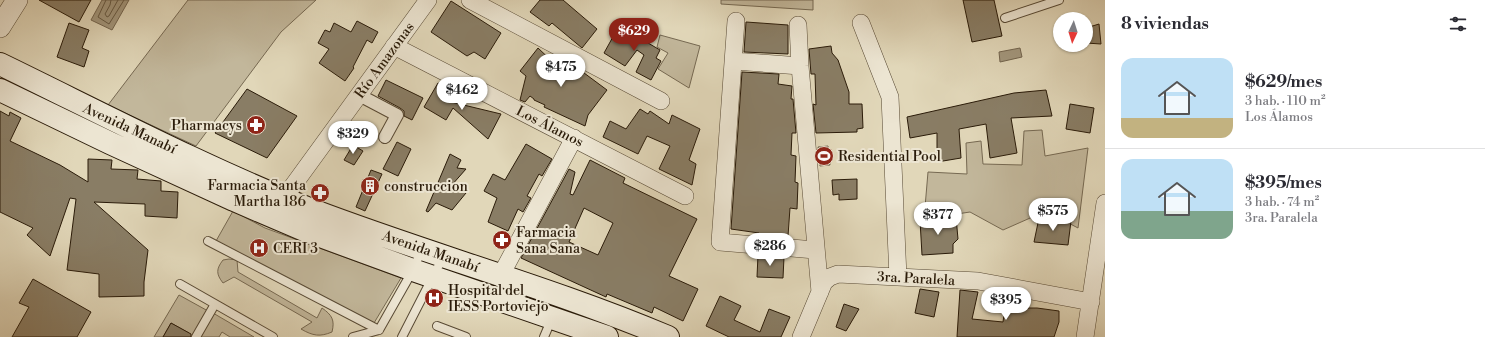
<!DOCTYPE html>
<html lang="es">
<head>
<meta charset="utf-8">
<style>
  :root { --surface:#fff; --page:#f2f2f3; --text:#2b2b33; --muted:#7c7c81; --line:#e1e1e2; --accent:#8f2418 }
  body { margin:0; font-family:"Libre Bodoni",serif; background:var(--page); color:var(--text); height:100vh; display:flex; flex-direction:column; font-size:15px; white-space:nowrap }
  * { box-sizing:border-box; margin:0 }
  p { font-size:13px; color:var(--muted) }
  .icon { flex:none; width:22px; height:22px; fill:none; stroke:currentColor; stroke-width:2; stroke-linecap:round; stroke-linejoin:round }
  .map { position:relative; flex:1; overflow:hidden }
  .drawer { display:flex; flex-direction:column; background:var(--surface); width:380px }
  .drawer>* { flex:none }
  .needle { width:26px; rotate:184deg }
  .buttons { position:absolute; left:1053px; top:12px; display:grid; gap:8px }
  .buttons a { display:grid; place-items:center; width:40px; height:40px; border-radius:50%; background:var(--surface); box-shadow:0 1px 3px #0004; font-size:20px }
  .price { position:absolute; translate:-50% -34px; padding:0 9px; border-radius:14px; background:#fff; color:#222; font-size:13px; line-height:26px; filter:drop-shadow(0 1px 2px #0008) }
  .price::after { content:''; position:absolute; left:50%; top:24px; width:12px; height:9px; margin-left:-6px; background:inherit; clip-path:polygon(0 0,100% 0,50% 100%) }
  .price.on { background:var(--accent); color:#fff }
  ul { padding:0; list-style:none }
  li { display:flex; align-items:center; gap:12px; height:100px; padding:0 16px }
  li+li { border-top:1px solid var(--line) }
  li span { display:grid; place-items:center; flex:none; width:112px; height:80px; border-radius:12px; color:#555 }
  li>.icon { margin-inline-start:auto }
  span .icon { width:48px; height:48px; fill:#fffc; stroke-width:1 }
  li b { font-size:17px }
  h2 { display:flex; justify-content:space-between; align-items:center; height:48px; padding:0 16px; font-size:17px }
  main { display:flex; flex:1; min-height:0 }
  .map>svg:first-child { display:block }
  .green { fill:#c2b79b; stroke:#766952 }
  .water { fill:#a3977d; stroke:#73654f }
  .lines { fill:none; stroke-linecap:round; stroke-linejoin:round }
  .shore { stroke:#665943; stroke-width:1 }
  .building { fill:#897d65; stroke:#2a1b09; fill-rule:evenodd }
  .service-casing { stroke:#584a35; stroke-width:10 }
  .pedestrian-casing { stroke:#584a35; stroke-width:14 }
  .minor-casing { stroke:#584a35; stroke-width:18 }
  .tertiary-casing { stroke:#584a35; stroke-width:22 }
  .secondary-casing { stroke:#2a1b09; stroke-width:24 }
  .service { stroke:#ece5d2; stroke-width:8 }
  .pedestrian { stroke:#ece5d2; stroke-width:12 }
  .minor { stroke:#ece5d2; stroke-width:17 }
  .tertiary { stroke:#ece5d2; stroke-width:21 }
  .secondary { stroke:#ece5d2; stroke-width:22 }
  .labels { text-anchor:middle; stroke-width:4; stroke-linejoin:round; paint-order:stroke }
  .street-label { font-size:14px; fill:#2a1b09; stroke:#ece5d2 }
  .poi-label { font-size:14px; fill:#2a1b09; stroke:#ece5d2; text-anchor:start }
</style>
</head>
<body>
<main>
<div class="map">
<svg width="1105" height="337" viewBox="0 0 1105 337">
  <rect width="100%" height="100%" fill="#e1d7b9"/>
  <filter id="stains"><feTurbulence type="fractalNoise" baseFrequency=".005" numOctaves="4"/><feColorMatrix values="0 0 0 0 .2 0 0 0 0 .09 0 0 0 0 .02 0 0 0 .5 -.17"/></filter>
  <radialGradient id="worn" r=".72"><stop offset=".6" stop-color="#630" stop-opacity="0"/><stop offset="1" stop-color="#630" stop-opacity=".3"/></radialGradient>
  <!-- green -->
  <path class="green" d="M188 0H316L281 32 196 146 108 105Z
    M721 0H813V10L721 4Z
    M660 35 700 46 689 88 658 69 668 53 657 47Z
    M1042 130 1045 156 1088 148 1078 228 1046 211 1003 230 970 212 924 219 928 172 967 174 966 143 981 141 983 164 1022 165 1024 131Z
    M233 211 265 228 401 278 374 323 216 241Z
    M229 259 237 260 238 272 317 318 322 308C332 315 335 320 332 332 320 337 313 336 301 329L312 322 234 277 223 283C216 274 216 269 223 260Z
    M179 295 208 311 194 337H186L189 333 171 323 163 337H154Z
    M213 313 254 337H230L222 332 219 337H199Z"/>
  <!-- water -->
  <path class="water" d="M102 0H129L112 30 91 20Z
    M1020 48 1022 57 1000 62 999 52Z
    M828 146 830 165 820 166 818 147Z"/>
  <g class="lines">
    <!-- shore -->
    <path class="shore" d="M106 0 98 17 109 24 124 0
      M111 0 110 5 105 14 107 17 109 16 118 0"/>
  </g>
  <!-- building -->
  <path class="building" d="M39 0H91L79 22Z
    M540 0H563L597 29 582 48 552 23 549 26 530 12Z
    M963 0H994L1002 36 972 42Z
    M451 1 501 33 485 59 474 52 467 56 431 32Z
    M357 21 378 32 372 43 367 40 353 67 354 68 345 81 319 63 329 49 318 43 325 30 330 32 334 23 351 32Z
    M746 22 788 25V54L744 52Z
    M69 23 89 30 82 48 89 51 84 67 57 57Z
    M1099 24 1101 44 1086 43V28Z
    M619 26 660 50 656 58 661 61 651 80 636 72 644 55 637 50 625 66 604 53Z
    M831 46 832 53 838 60 849 92V104H862L863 128 857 129V132L816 133 813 104 816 105 815 74H811L809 49Z
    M538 48 556 65 560 59 576 67 607 90 588 115 585 126 544 107 545 105 534 100V99L530 96 525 102 520 100 526 76 520 71Z
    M742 72 779 74 778 84 792 86 791 99H793L796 133H792L791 155 796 156 795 182 798 183 797 209 790 208 788 236H785V237L759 235V233L731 229Z
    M386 80 423 98 412 120 404 116V111L400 108 378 96Z
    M438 83 453 91 447 101 501 114 488 139 453 108 446 120 424 107Z
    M247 89 297 116 267 158 215 133Z
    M1046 90 1052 116 1011 118 1017 153 990 158 986 124 959 129 961 158 937 162V133L910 138 907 117 1014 93Z
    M1070 104 1094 108 1090 133 1066 129Z
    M640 109 648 114 650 111 669 124 672 115 700 129 689 160 696 164 692 185 659 169 670 146 647 136 638 154 603 137 610 121 626 129Z
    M0 111 9 116 10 112 21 118 10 141 60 165 88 182V159L112 160 111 169 138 170 137 179 161 181V191L178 192 177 218 145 216V204L94 202 148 250 144 282V296L99 297V274L67 270 76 199 70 198 50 256 27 235 33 228 0 212Z
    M397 142 411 149 398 176 383 169Z
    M526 144 552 159 542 176 539 174 527 196 531 198 523 212 518 209 508 231 488 222 497 198 484 191 493 174 505 180Z
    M353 145 363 151 354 165 344 160Z
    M450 154 461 160 457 168 466 169 451 186 466 193 452 210 436 203 428 212 426 211Z
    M590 160 625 178 623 183 697 219 669 276 698 289 683 321 654 307 652 313 607 294 606 297 521 258 569 169 575 172 570 194 573 195ZM584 208 613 223 598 255 569 242Z
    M371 170 382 174 365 211 356 207Z
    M857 179V199L839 200V194L833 195 832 180Z
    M956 217 958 239 953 244V253L922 255 920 220Z
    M1039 218 1071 221 1068 245 1034 242Z
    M758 255 784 257 783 278 757 277Z
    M33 279 91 312 77 337H12L29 307 19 303Z
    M920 289 939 292 934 317 915 313Z
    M960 290 978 292 972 319 1003 322 1005 308H1037L1059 311V322L1054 337H957Z
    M720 296 741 306 734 320 760 332 769 309 790 317 781 337H729L706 326Z
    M844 304 859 309 846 331 836 327Z
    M171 323 191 334V337H163Z"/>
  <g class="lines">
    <defs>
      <path id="service" d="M1005 18 1059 0
        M208 241 379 330 413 270 422 249
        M180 284 273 337
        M437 326 466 337
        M196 337 215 304
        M353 337 379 330
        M402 337 443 257
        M544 337 552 318"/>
      <path id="pedestrian" d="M359 95 397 115 385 137"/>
      <path id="minor" d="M470 0 661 101
        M736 21 720 242 815 250
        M861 23 890 97 898 277
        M798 25 800 66 820 292
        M394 46 685 196
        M734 61 800 66
        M271 199 284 198 428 0
        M501 275 574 138
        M801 337 824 282 830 277 838 274 978 281 1091 302
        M1085 337 1105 203"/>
      <path id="tertiary" d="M0 27 17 0"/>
      <path id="secondary" d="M0 64C103 114 205 168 312 210 430 255 552 288 668 337
        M0 90 110 143 234 200 304 230 413 270 607 337"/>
    </defs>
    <!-- service casing -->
    <use href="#service" class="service-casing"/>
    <!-- pedestrian casing -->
    <use href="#pedestrian" class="pedestrian-casing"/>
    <!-- minor casing -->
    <use href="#minor" class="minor-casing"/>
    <!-- tertiary casing -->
    <use href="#tertiary" class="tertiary-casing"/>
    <!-- secondary casing -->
    <use href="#secondary" class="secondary-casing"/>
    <!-- service -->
    <use href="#service" class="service"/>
    <!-- pedestrian -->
    <use href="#pedestrian" class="pedestrian"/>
    <!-- minor -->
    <use href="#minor" class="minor"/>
    <!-- tertiary -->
    <use href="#tertiary" class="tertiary"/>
    <!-- secondary -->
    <use href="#secondary" class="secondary"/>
  </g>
  <!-- icons -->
  <defs>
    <symbol id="pharmacy-disc" viewBox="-11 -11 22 22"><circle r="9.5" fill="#8f2418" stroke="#ece5d2"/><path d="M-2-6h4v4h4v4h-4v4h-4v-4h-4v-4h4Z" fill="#fff"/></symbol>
    <symbol id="stadium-disc" viewBox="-11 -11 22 22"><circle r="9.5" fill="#8f2418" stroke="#ece5d2"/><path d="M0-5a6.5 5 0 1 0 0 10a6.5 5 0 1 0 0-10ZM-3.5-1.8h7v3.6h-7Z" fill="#fff"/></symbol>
    <symbol id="building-disc" viewBox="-11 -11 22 22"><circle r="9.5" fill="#8f2418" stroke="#ece5d2"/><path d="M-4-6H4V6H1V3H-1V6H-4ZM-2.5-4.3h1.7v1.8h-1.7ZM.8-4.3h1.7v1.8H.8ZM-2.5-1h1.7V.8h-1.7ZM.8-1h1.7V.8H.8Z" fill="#fff"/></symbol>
    <symbol id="hospital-disc" viewBox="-11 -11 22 22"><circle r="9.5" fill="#8f2418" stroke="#ece5d2"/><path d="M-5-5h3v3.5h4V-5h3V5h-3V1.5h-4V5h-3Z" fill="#fff"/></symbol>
  </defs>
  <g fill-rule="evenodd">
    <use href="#pharmacy-disc" x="245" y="114" width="22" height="22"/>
    <use href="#stadium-disc" x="813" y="145" width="22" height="22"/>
    <use href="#building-disc" x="359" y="175" width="22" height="22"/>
    <use href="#pharmacy-disc" x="309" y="182" width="22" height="22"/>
    <use href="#pharmacy-disc" x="491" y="229" width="22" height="22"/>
    <use href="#hospital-disc" x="248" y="237" width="22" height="22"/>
    <use href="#hospital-disc" x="423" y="287" width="22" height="22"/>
  </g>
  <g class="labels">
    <!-- street labels -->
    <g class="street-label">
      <text transform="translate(384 60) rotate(-54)" y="5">Río Amazonas</text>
      <text transform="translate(550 126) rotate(27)" y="5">Los Álamos</text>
      <text transform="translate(130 128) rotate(25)" y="5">Avenida Manabí</text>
      <text transform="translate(431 251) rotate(19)" y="5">Avenida Manabí</text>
      <text transform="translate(916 278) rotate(3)" y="5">3ra. Paralela</text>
    </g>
    <!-- poi labels -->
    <g class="poi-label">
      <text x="242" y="130" text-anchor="end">Pharmacys</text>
      <text x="838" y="161">Residential Pool</text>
      <text x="306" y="190" text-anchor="end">Farmacia Santa<tspan x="306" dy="16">Martha 186</tspan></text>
      <text x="384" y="191">construccion</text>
      <text x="516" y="237">Farmacia<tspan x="516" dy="16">Sana Sana</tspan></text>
      <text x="273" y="253">CERI 3</text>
      <text x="448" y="295">Hospital del<tspan x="448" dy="16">IESS Portoviejo</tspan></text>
    </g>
  </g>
  <rect width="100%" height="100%" filter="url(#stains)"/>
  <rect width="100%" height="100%" fill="url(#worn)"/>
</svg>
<div class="buttons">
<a><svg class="needle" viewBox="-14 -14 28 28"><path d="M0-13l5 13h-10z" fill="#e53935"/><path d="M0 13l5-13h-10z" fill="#7c7c81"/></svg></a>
</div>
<b class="price on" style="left:634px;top:52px">$629</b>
<b class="price" style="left:561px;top:88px">$475</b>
<b class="price" style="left:462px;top:111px">$462</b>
<b class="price" style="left:353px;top:155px">$329</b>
<b class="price" style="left:1053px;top:232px">$575</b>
<b class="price" style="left:938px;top:236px">$377</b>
<b class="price" style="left:770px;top:267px">$286</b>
<b class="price" style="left:1006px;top:321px">$395</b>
</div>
<section class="drawer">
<h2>8 viviendas<svg class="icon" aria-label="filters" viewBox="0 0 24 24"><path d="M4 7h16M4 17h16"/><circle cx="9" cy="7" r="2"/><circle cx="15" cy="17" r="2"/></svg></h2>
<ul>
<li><span style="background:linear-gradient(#bfe0f5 75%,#c2b280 0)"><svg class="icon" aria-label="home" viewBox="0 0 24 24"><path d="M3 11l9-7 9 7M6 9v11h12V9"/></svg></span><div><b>$629/mes</b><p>3 hab. · 110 m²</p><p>Los Álamos</p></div></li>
<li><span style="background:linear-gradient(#bfe0f5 65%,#7fa58c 0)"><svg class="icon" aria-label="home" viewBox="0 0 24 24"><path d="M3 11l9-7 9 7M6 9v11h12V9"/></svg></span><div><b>$395/mes</b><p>3 hab. · 74 m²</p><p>3ra. Paralela</p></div></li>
</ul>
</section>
</main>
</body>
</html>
